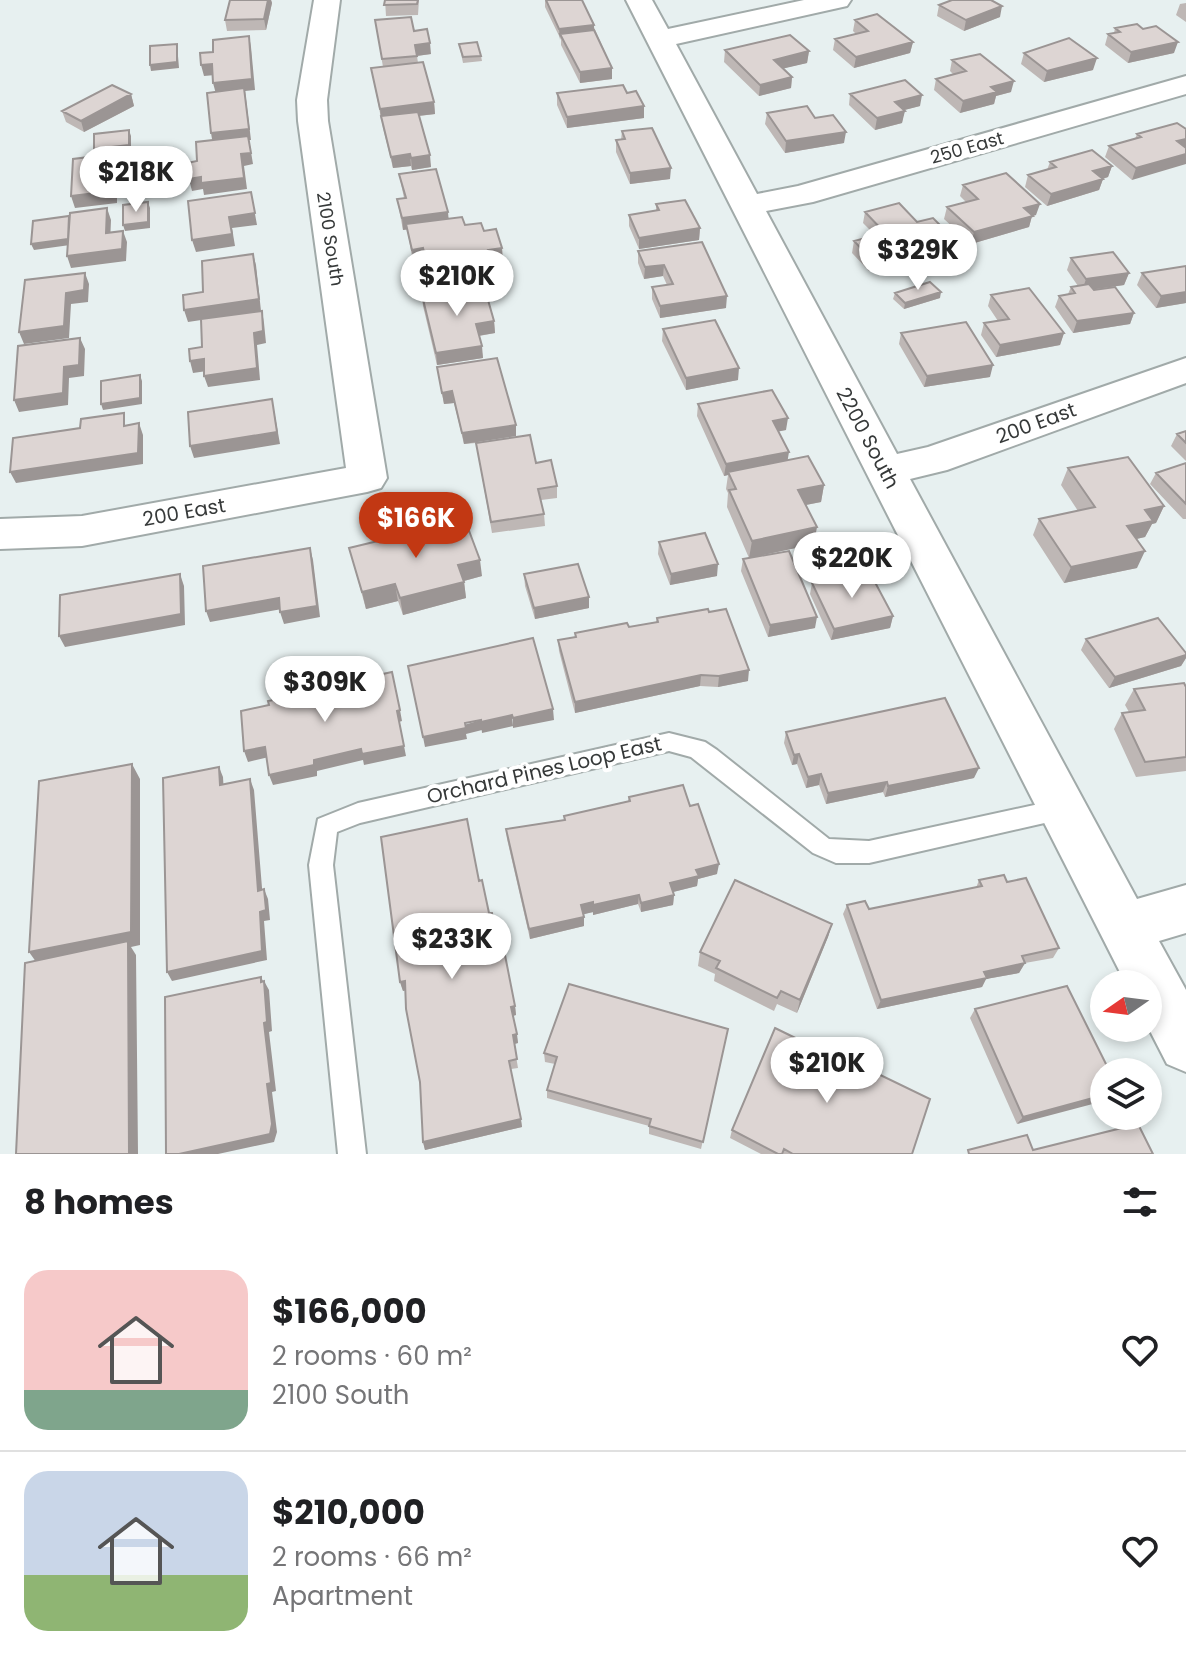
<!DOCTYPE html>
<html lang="en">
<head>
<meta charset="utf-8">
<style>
  :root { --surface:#fff; --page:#f6f6f6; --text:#202124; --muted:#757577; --line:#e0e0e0; --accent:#c23813 }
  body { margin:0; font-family:Poppins,sans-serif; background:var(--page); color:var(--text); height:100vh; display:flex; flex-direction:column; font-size:30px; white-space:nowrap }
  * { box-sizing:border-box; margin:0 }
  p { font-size:26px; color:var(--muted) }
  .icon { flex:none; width:44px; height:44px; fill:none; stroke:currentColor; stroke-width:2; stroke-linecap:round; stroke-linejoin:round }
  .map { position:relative; height:1154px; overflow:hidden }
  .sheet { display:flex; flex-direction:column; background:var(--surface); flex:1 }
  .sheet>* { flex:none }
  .needle { width:52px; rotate:256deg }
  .buttons { position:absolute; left:1090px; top:970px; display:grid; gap:16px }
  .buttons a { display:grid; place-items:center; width:72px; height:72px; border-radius:50%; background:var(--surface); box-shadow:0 4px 12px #0003; font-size:40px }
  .price { position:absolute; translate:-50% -68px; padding:0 18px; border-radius:28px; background:#fff; color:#222; font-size:26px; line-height:52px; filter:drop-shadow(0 2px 4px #0008) }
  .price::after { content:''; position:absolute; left:50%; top:48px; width:24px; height:18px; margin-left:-12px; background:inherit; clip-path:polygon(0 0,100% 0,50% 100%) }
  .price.active { background:var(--accent); color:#fff }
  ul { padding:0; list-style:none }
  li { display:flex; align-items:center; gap:24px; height:200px; padding:0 24px }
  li+li { border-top:2px solid var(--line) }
  li span { display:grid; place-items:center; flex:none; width:224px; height:160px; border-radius:24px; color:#555 }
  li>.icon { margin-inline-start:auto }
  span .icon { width:96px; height:96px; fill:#fffc; stroke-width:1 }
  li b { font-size:34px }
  h2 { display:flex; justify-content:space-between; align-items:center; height:96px; padding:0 24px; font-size:34px }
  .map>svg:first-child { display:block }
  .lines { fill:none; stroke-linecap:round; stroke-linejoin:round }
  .lane-casing { stroke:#a1aaa9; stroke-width:4 }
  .street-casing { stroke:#a1aaa9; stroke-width:4 }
  .lane { fill:#fff; fill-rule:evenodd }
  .street { fill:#fff; fill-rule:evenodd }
  .wall { fill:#beb7b5 }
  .shaded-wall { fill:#9b9594 }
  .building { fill:#ddd5d3; stroke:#9b9594; stroke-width:2 }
  .labels { text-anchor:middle; stroke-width:8; stroke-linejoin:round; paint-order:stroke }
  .far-street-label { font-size:18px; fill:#363939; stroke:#fff }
  .street-label { font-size:20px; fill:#363939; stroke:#fff }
</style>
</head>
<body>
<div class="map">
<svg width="1186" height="1154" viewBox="0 0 1186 1154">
  <rect width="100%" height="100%" fill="#e7f0f0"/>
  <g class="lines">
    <defs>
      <path id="lane" d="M669 733 705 742 717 750 829 839 869 841 1062 799 1070 802 1073 809 1070 816 1062 819 869 863H836L813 853 691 757 669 751 360 823 337 832 333 865 366 1154H338L309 865 318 819 358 803Z"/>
      <path id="street" d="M314 0H340L327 100 328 121 387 478 381 488 367 492 82 546 0 549V519L82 516 346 468 298 121 297 100Z
        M626 0H652L668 29 804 0H851L847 6 676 44 757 194 798 186 1186 76V94L813 202 766 211 897 454 928 447 1186 358V383L947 470 910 479 1137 899 1186 885V933L1159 941 1186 990V1072L1167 1064 1148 1027V984H1126Z"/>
    </defs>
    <!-- lane casing -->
    <use href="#lane" class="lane-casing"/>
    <!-- street casing -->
    <use href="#street" class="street-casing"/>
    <!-- lane -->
    <use href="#lane" class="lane"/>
    <!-- street -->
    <use href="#street" class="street"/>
  </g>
  <!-- wall -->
  <path class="wall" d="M230 0H271L272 3 266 30 227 31 225 20Z
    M385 0H419L418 15 386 16Z
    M545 0H582L612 68V79L580 83 561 45V40L545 7Z
    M1186 3V22L1176 15 1180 4Z
    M939 5 1000 17 964 31 937 16Z
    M375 20 414 31 431 54 417 56 418 63 434 102 435 114 419 116 431 167 412 170 411 166 393 168 383 128 371 68 383 67Z
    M855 20 913 42 910 53 854 68 833 50 835 39 856 34 853 31Z
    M1115 28 1174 53 1128 63 1105 45 1108 34 1114 33Z
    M459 44 481 56 482 61 463 63Z
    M725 50 809 51 807 63 784 68 792 77 791 88 759 96 724 62Z
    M1024 53 1093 70 1044 82 1021 64Z
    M952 60 1011 92 996 96 994 104 960 113 934 90 936 79 953 74 950 71Z
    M557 93H627L644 118 567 128 557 105Z
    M131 94 134 106 84 132 66 122 62 111Z
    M850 94 920 106 904 110 902 123 875 130 849 105Z
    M767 113 815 118 844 143 785 153 765 124Z
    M1186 129 1132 180 1105 157 1109 146 1135 139 1137 134Z
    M622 131 670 179 630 184 616 152V140H621Z
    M1050 162 1112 166 1108 177 1103 179 1099 190 1047 206 1025 187 1028 175 1047 170Z
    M399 174 449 218 484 231 502 248 503 265 493 267 494 284 484 286 494 321 495 333 479 336 483 358 437 365 423 306 422 295 432 293 425 265 414 267 407 229 403 230 397 199 404 198Z
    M963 185 1036 215 1032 216 1029 227 971 244 944 219 947 207 966 202 960 196Z
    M656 204 700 228 699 240 639 249 629 226V215L656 211Z
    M865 212 917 222 949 248 869 271 852 253 854 241 875 235 863 223Z
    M702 242 726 308 660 318 652 299V287L667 285 663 276 644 279 638 263V251Z
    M1071 258 1129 273 1124 285 1093 290 1134 313 1130 324 1073 333 1055 307 1059 296 1068 294 1071 287 1078 286 1067 270Z
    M1186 266V303L1156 308 1137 285 1142 273Z
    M895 293 940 298 904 309 893 299Z
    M991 295 1064 333 1060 345 996 357 981 335 984 323 998 321 988 306Z
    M663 329 738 380 686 390 662 341Z
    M901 333 990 377 924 387 899 344Z
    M437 367 516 425V436L478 442 536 463 557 486V498L541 500 544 514 545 526 492 533 476 443 464 444 454 403 444 404Z
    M698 404 786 430 778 431 787 460 824 485 821 502 806 505 814 544 749 558 727 507 728 493 726 489 728 475 724 476 697 416Z
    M1186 431V461L1171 446 1177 434Z
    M1186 463V519H1183L1150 484 1156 473Z
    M1068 468 1164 506 1156 523 1152 524 1145 537 1136 539 1137 568 1064 583 1033 535 1039 519 1078 511 1061 485Z
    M659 542 717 576 670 585 658 554Z
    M349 548 482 576 464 581 466 598 403 615 398 601 366 609Z
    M743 559 815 628 768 637 741 571Z
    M524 574 589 597V608L535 619 525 586Z
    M812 583 893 616 890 628 831 640 810 594Z
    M657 618 748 681 718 687 700 686 575 713 559 651 558 640 575 637V633L629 627 656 622Z
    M1086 639 1186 653V658L1181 666 1109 688 1081 650Z
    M1186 687V771L1136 777 1114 729 1122 713 1129 712 1125 705 1134 689Z
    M786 732 974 778 885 797 883 792 826 804 819 785 806 788 797 764 792 765 784 743Z
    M629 797 690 806 717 874 698 879 697 886 673 892 674 895 673 905 641 912 638 904 593 915V912L583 914 584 926 530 939 507 839 506 829 564 820V816L628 801Z
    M979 880 1007 882 1059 948 1053 958 1025 963 1019 973 986 979 982 987 877 1009 843 914 847 905 869 909 976 888Z
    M479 881 497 951 515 1006 516 1015 513 1016 518 1043 514 1044 518 1068 511 1069 522 1127 425 1150 423 1142 420 1082 405 990 403 991 400 982Z
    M832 924 828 937 797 1013 777 1004 774 1011 714 981 715 974 698 966 700 952Z
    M975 1009 1110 1072 1017 1124 970 1018Z
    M728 1029 701 1149 649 1134V1126L547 1098V1090L555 1064 545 1062 544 1053Z
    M732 1130 912 1154H761L730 1138Z"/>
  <!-- shaded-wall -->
  <path class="shaded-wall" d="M268 0H271L272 3 266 30 264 19Z
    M1002 6 1000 17 964 31 966 20Z
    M594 25V36L560 34V40L559 29Z
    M249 36 251 47 255 90 245 91 251 140H249L253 164 244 166 247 189 204 195 203 189 192 191 189 179 213 145 211 133 216 94 213 83Z
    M913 42 910 53 854 68 856 57Z
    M1178 42 1174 53 1128 63 1131 52Z
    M430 43 431 54 416 56 415 45Z
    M177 44 179 68 151 71 150 65Z
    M809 51 807 63 773 71 774 60Z
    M1097 58 1093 70 1044 82 1047 71Z
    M212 64 215 75 204 76 201 65Z
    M612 68V79L580 83V72Z
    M792 77 791 88 759 96 760 85Z
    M1014 81 1011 92 996 96 994 104 960 113 963 101 991 87Z
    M131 94 134 106 84 132 81 121Z
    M922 95 920 106 893 113 895 102Z
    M434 102 435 114 381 120 380 109Z
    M644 106V118L567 128V117Z
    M905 111 902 123 875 130 877 118Z
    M129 130 131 136V151L96 155 94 149Z
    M846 132 844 143 785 153 786 141Z
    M1186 139V149L1177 141Z
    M114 154 117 165V203L75 208 71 196Z
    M410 154 411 166 393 168 391 157Z
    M1186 154V164L1132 180 1136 168Z
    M430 155 431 167 412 170 411 158Z
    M1112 166 1108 177 1089 183 1093 171Z
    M671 168 670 179 630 184V173Z
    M1103 179 1099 190 1047 206 1051 194Z
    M251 192 257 225 232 228 235 246 196 252 192 240Z
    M148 202 150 208V228L125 231 123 225Z
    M1040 204 1036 215 1032 216 1029 227 971 244 974 232 1024 208Z
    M107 208 111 220 110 244 106 233Z
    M448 212 449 224 403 230 402 218Z
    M700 228 699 240 639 249V238Z
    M123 231 127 242 126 261 71 268 67 256Z
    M952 237 949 248 869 271 871 259Z
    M68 239 70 245 34 250 31 244Z
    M423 248 425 265 414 267 412 250Z
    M502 248 503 265 489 267 488 250Z
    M253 254 256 265 261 311 188 322 184 310Z
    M664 265 663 276 644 279 645 267Z
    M493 267 494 284 432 293 430 276Z
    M85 273 89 284 88 302 71 304 69 338 24 344 19 332 66 293Z
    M1129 273 1124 285 1082 291 1086 279Z
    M941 292 940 298 904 309 905 303Z
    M1186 292V303L1156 308 1161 296Z
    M727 296 726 308 660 318V306Z
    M262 311 264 323 266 343 257 345 260 380 208 387 204 376Z
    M1134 313 1130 324 1073 333 1077 321Z
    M494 321 495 333 477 336 476 324Z
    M1064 333 1060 345 996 357 1000 345Z
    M80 338 85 349 84 376 69 378 68 405 19 412 14 400Z
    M482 346 483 358 437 365 436 353Z
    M204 359 207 371 193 373 190 361Z
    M993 365 990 377 924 387 927 376Z
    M739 368 738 380 686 390V378Z
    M140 375 142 381V404L103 410 101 404Z
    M452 391 454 403 444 404 442 393Z
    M272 399 280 444 194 458 190 446Z
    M788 418 786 430 771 433 773 421Z
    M139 423 143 435V464L16 483 10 472Z
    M516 425V436L464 444 462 433Z
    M789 452 787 464 728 472V475L724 476 726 464Z
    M824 485 821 502 795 507 798 490Z
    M1164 506 1156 523 1152 524 1145 537 1119 543 1127 526 1145 510Z
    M817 527 814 544 749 558 752 541Z
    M310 548 313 560 320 617 284 624 280 612Z
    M1145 551 1137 568 1064 583 1071 567Z
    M480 560 482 576 460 582 458 565Z
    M718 564 717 576 670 585 671 574Z
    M180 574 184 586 185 625 65 647 59 636Z
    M464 582 466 598 403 615 400 598Z
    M395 584 398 601 366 609 362 592Z
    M589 597V608L535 619 534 608Z
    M279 598 282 609 210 622 206 611Z
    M893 616 890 628 831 640 834 629Z
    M817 617 815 628 768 637 770 625Z
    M1186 655V658L1181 666 1109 688 1115 677Z
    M749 670 748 681 718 687 719 676Z
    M701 675 700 686 575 713V702Z
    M553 709 554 720 513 728V718Z
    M400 710 402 721 399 722 397 711Z
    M512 715 513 726 482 733 481 722Z
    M481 720 482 730 466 734 467 739 425 747 423 737Z
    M404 746 406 756 364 765 363 760 317 771V776L273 785 269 775 314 760 361 749Z
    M265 747 269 757 248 762 244 751Z
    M799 754 797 764 792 765 794 755Z
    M132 764 140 779V945L131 947 136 955 138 1154H129L39 966 29 952Z
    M219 767 223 777 224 795 220 785Z
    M979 768 974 778 885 797 888 786Z
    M821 774 819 785 806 788 808 777Z
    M250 779 254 790 263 900 258 891Z
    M887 782 883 792 826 804 828 793Z
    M719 864 717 874 698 879 697 886 669 893 670 883 696 870Z
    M264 889 268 899 270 920 264 921 267 960 172 981 167 972 260 912Z
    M639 895 638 904 593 915V905Z
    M674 895 673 905 641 912V903Z
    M593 902V912L581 915V905Z
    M584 917V926L530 939 529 929Z
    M832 924 828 937 797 1013 800 1000Z
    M1025 963 1019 973 986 979 982 987 877 1009 881 1000 984 972Z
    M261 977 265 985 264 981 269 990 272 1031 269 1032 276 1091 272 1092 277 1132 274 1142 218 1154H179L267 1084Z
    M405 981 407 990 403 991 400 982Z
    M515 1006 516 1015 512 1016 511 1007Z
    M517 1034 518 1043 514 1044 513 1035Z
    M1104 1095V1101L1017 1124 1023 1117Z
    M521 1119 522 1127 425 1150 423 1142Z"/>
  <!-- building -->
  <path class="building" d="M230 0H268L264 19 225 20Z
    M385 0H418L417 4 384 5Z
    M546 0H582L594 25 559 29Z
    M952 0H991L1002 6 966 20 939 5Z
    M877 14 913 42 856 57 835 39 868 31 855 20Z
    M411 17 414 31 427 29 430 43 415 45 417 56 382 59 375 20Z
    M1137 24 1143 29 1156 26 1178 42 1131 52 1108 34 1120 32 1115 28Z
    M594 30 612 68 580 72 560 34Z
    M790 35 809 51 774 60 792 77 760 85 725 50Z
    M249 36 252 79 213 83 212 64 201 65 200 53 213 52V40Z
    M1069 38 1097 58 1047 71 1024 53Z
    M477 42 481 56 463 57 459 44Z
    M177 44V62L150 65V46Z
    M980 54 1014 81 991 87 997 92 963 101 936 79 966 71 952 60Z
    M423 62 434 102 380 109 371 68Z
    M905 80 922 95 895 102 905 111 877 118 850 94Z
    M112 85 131 94 81 121 62 111Z
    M623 85 627 93 636 91 644 106 567 117 557 93Z
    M244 88 249 129 211 133 207 93Z
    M807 106 815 118 833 115 846 132 786 141 767 113Z
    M418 112 430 155 411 158 410 154 391 157 381 116Z
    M1177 123 1186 129V139L1177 141 1186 148V154L1136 168 1109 146 1141 137 1137 134Z
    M652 128 671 168 630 173 616 140 625 139 622 131Z
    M129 130V145L94 149V134Z
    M248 136 251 153 241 154 244 178 201 183V177L189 179 187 163 197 161 196 142Z
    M1092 150 1112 166 1093 171 1103 179 1051 194 1028 175 1056 167 1050 162Z
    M114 154 113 191 71 196 73 159Z
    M436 169 448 212 402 218 397 199 406 198 399 174Z
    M1006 173 1040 204 1024 208 1033 216 974 232 947 207 978 199 963 185Z
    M251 192 255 213 229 217 232 234 192 240 188 201Z
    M685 200 700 228 639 238 629 215 659 210 656 204Z
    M148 202V222L123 225V205Z
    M899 203 917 222 933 218 952 237 871 259 854 241 885 233 865 212Z
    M107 208 106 233 123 231 122 249 67 256 70 213Z
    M69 216 68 239 31 244 33 221Z
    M462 217 465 225 481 223 484 231 496 229 502 248 488 250 493 267 430 276 423 248 412 250 406 224Z
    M702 242 727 296 660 306 652 287 673 284 664 265 645 267 638 251Z
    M1113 252 1129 273 1086 279 1071 258Z
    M253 254 259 299 184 310 183 295 203 292 202 261Z
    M1186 266V292L1161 296 1142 273Z
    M85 273 84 290 66 293 64 326 19 332 25 280Z
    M930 282 941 292 905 303 895 293Z
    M1089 284 1094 290 1115 287 1134 313 1077 321 1059 296 1075 293 1071 287Z
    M484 286 494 321 476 324 482 346 436 353 422 295Z
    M1029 288 1064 333 1000 345 984 323 1009 319 991 295Z
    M262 311 263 331 254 333 257 368 204 376V359L190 361 189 349 202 347 201 319Z
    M715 320 739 368 686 378 663 329Z
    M966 322 993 365 927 376 901 333Z
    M80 338 79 365 64 367 63 393 14 400 18 346Z
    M497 358 516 425 462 433 452 391 442 393 437 367Z
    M140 375V398L101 404V381Z
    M772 390 788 418 773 421 789 452 726 464 698 404Z
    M272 399 277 432 190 446 188 412Z
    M124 413V426L139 423 138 453 10 472 13 438 80 428 81 419Z
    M1186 431V443L1177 434Z
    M530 435 536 463 551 460 557 486 538 489 544 514 491 522 476 443Z
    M808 456 824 485 798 490 817 527 752 541 729 490 736 489 728 472Z
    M1128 457 1164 506 1145 510 1153 521 1127 526 1145 551 1071 567 1039 519 1095 507 1068 468Z
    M1186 463V504L1156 473Z
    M465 520 480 560 458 565 464 582 400 598 395 584 362 592 349 548Z
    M705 533 718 564 671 574 659 542Z
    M310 548 317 606 280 612 279 598 206 611 203 566Z
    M789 551 817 617 770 625 743 559Z
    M578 564 589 597 534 608 524 574Z
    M869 571 893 616 834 629 812 583Z
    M180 574 181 614 59 636 60 595Z
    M708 609 709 612 726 609 749 670 719 676 701 675 575 702 558 640 576 637 575 633 627 623 629 627 658 622 657 618Z
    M1158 618 1186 653V655L1115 677 1086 639Z
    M533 638 553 709 513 718 512 715 481 722V720L465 723 466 728 423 737 408 666Z
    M392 672 400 710 397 711 404 746 362 754 361 749 314 760V765L269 775 265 747 244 751 241 711 269 705 268 701 356 685 355 680Z
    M1184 683 1186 687V757L1145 762 1122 713 1145 710 1134 689Z
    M945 698 979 768 888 786 887 782 828 793 821 774 808 777 799 754 794 755 786 732Z
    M132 764 131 932 29 952 39 781Z
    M219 767 220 785 250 779 258 891 264 889 266 910 260 912 262 951 167 972 163 778Z
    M683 785 690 806 698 804 719 864 696 870 699 876 670 883 674 895 641 903 639 895 593 905V902L581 905 584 917 529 929 506 829 565 820 564 816 630 801 629 797Z
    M467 819 479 881 482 880 489 913H492L497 951 504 950 515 1006 511 1007 517 1034 513 1035 517 1059 509 1061 521 1119 423 1142 420 1082 406 1009 405 981 400 982 397 959 381 837Z
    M1004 875 1007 882 1026 878 1059 948 1022 956 1025 963 984 972 987 978 881 1000 847 905 865 901 869 909 982 886 979 880Z
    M735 880 832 924 800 1000 781 991 777 998 716 968 720 961 700 952Z
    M128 941 129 1154H16L25 963Z
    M261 977V982L264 981 267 1022 264 1023 271 1083 267 1084 272 1124 270 1134 179 1154H166L165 997Z
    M569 984 728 1029 703 1142 649 1126 651 1119 547 1090 557 1057 544 1053Z
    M1067 986 1110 1072H1104V1095L1023 1117 975 1009Z
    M775 1028 869 1074 870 1070 930 1099 912 1154H793L784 1149 782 1154H778L732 1130Z
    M1138 1124 1153 1154H969L968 1150 1027 1135 1033 1150Z"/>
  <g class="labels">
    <!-- far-street labels -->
    <g class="far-street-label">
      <text transform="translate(967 148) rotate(-16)" y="6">250 East</text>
      <text transform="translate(330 239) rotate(81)" y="6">2100 South</text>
    </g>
    <!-- street labels -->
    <g class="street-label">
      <text transform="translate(1036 423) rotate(-20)" y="7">200 East</text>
      <text transform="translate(868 438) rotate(62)" y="7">2200 South</text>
      <text transform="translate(184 512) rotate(-10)" y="7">200 East</text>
      <text transform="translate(544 770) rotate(-13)" y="7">Orchard Pines Loop East</text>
    </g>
  </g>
</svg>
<div class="buttons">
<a><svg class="needle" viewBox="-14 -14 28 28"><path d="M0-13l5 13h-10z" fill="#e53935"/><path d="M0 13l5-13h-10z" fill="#757577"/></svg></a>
<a><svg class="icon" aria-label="layers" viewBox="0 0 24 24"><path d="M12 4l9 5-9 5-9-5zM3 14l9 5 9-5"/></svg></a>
</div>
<b class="price" style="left:136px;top:214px">$218K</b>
<b class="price" style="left:918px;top:292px">$329K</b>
<b class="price" style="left:457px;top:318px">$210K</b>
<b class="price active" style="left:416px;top:560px">$166K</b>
<b class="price" style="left:852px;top:600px">$220K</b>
<b class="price" style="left:325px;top:724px">$309K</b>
<b class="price" style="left:452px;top:981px">$233K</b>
<b class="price" style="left:827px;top:1105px">$210K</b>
</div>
<section class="sheet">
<h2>8 homes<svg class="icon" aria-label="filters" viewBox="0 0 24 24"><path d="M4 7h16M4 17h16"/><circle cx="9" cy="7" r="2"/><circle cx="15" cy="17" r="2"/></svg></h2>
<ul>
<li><span style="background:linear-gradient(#f6c9c9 75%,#7fa58c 0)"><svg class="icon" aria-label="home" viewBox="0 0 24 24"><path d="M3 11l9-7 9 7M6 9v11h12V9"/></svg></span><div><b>$166,000</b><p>2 rooms · 60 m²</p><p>2100 South</p></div><svg class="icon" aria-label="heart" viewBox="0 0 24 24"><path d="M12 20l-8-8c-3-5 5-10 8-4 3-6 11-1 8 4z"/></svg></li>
<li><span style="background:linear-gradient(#c9d6e8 65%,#8fb573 0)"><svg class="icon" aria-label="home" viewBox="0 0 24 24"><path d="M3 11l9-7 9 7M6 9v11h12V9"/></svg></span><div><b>$210,000</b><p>2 rooms · 66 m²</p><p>Apartment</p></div><svg class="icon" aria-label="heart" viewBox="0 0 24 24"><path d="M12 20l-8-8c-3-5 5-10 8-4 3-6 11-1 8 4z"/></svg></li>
</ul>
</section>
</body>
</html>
